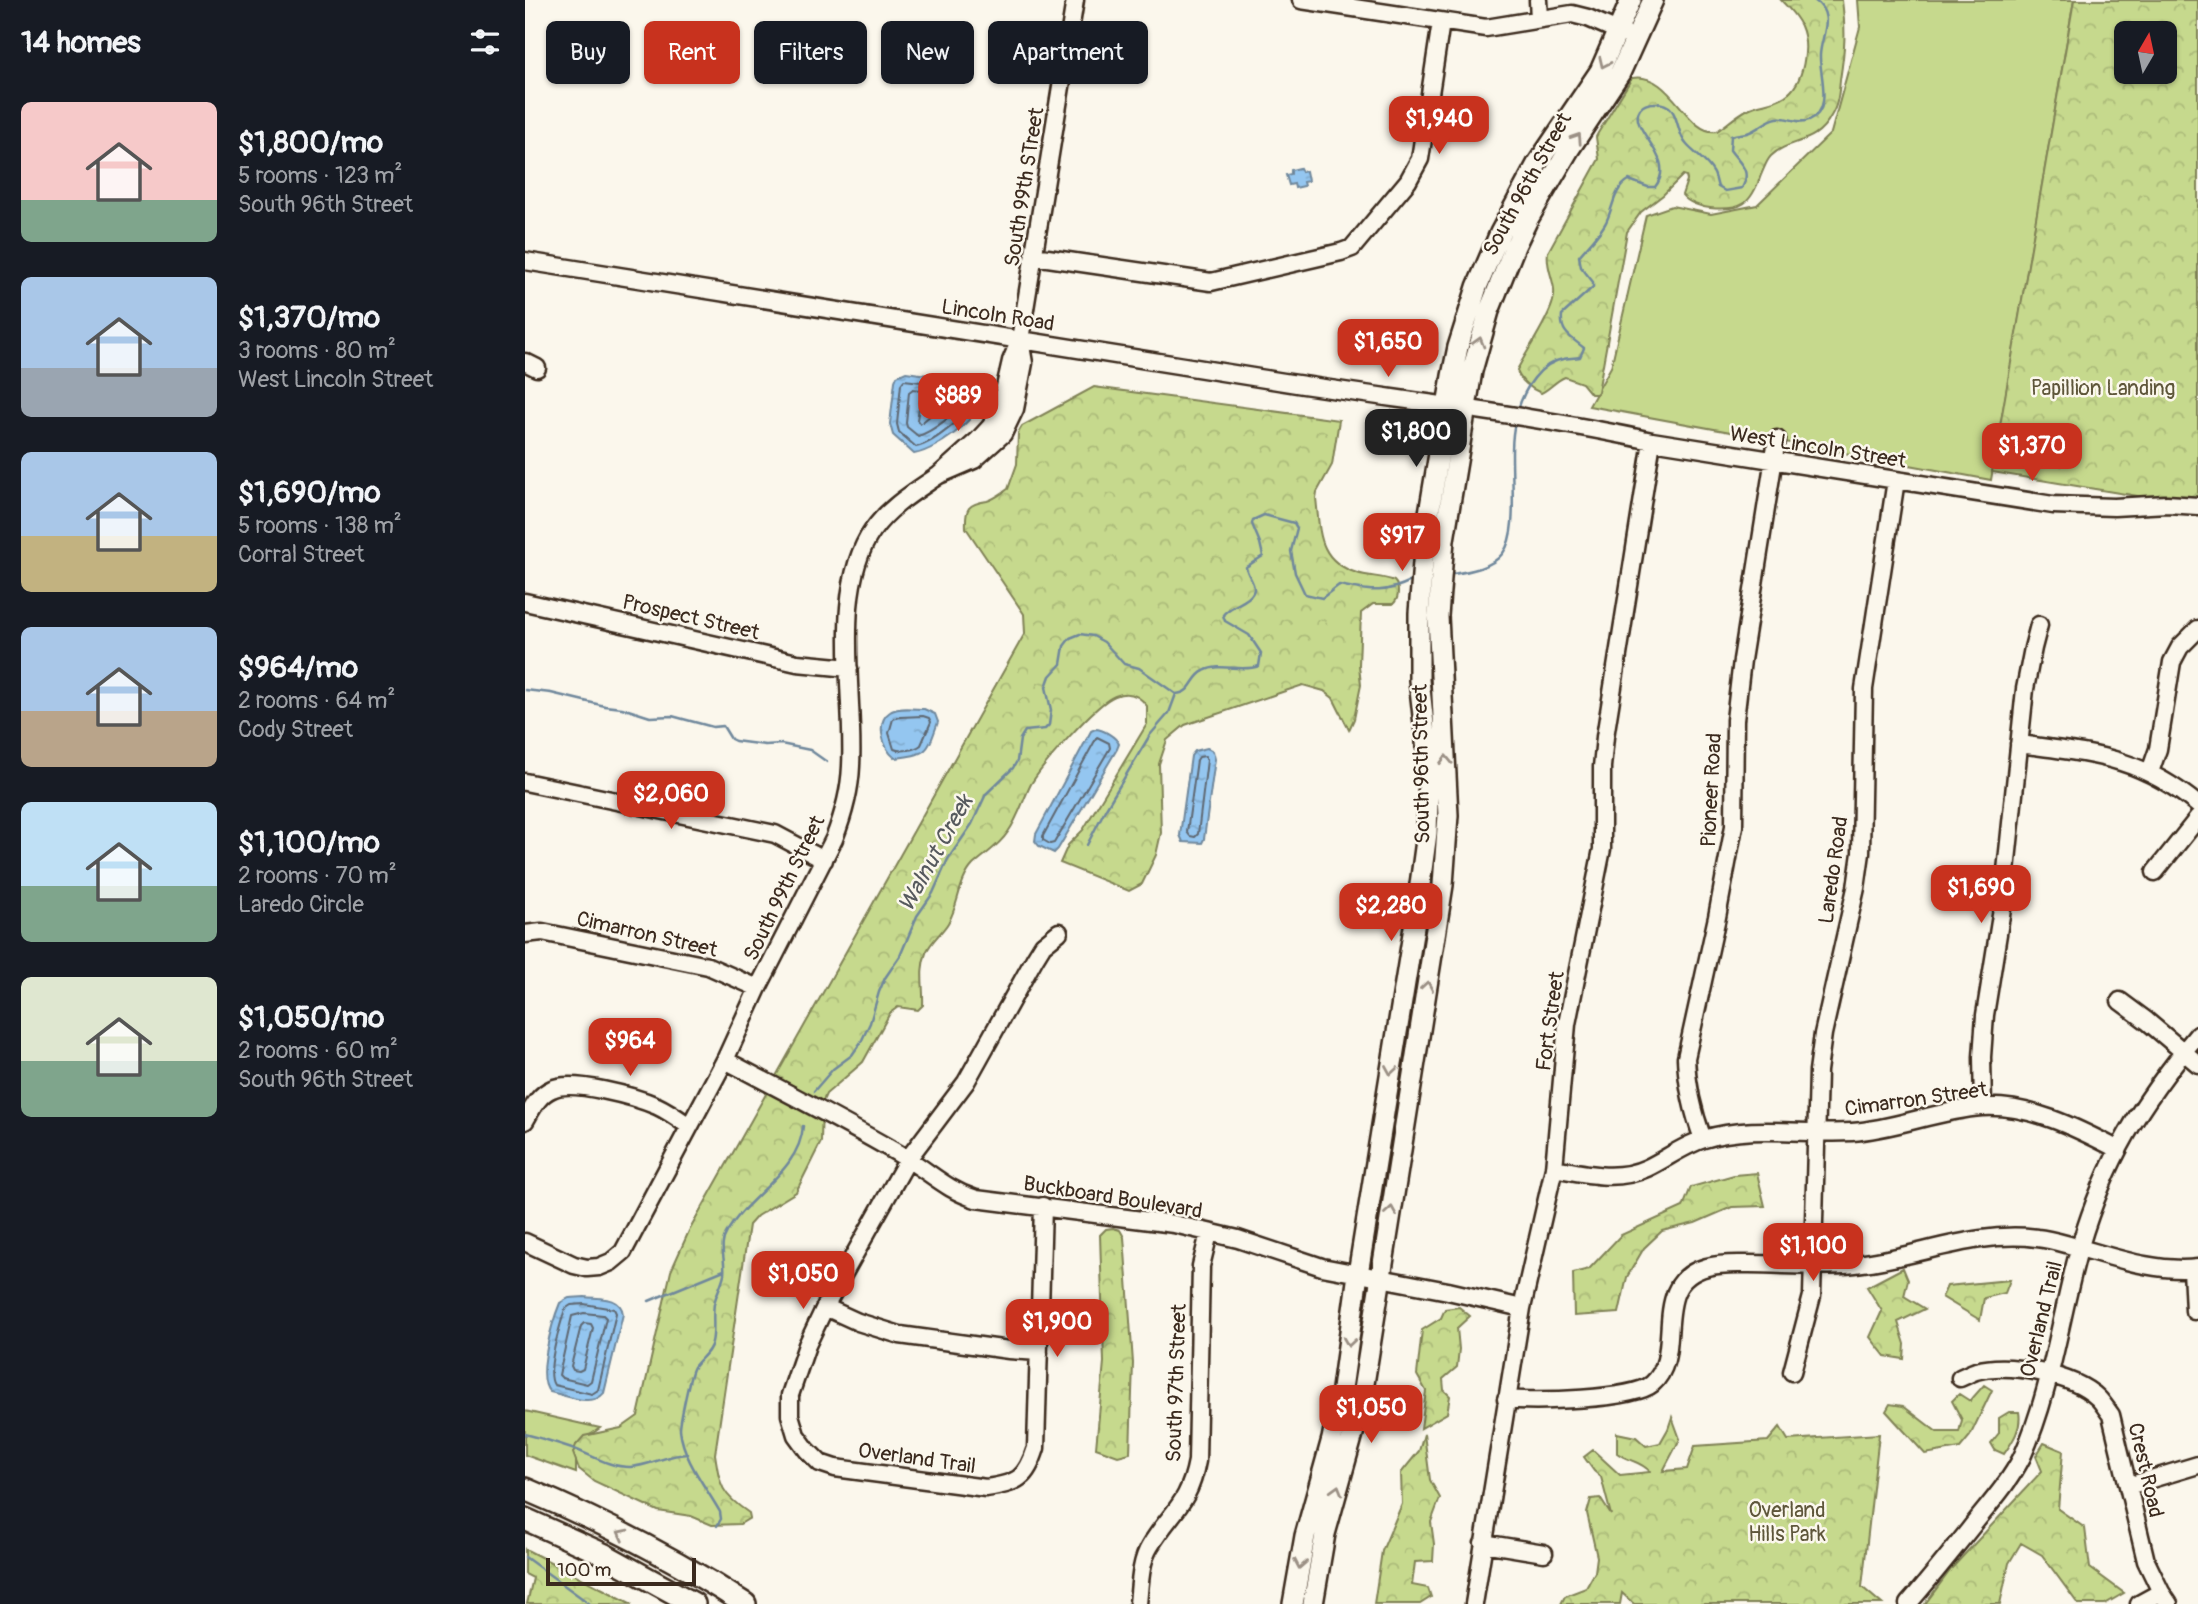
<!DOCTYPE html>
<html lang="en">
<head>
<meta charset="utf-8">
<style>
  :root { --surface:#171b24; --page:#242831; --text:#f1f3f6; --muted:#9ea1a6; --accent:#c8321e }
  body { margin:0; font-family:Pangolin,sans-serif; background:var(--page); color:var(--text); height:100vh; display:flex; flex-direction:column; font-size:26px; white-space:nowrap }
  * { box-sizing:border-box; margin:0 }
  p { font-size:23px; color:var(--muted) }
  .icon { flex:none; width:38px; height:38px; fill:none; stroke:currentColor; stroke-width:2; stroke-linecap:round; stroke-linejoin:round }
  .map { position:relative; flex:1; overflow:hidden }
  .drawer { display:flex; flex-direction:column; background:var(--surface); width:525px }
  .drawer>* { flex:none }
  .guide { position:absolute; left:21px; top:21px; width:665px; height:63px; display:flex; gap:14px }
  .needle { width:46px; rotate:9deg }
  .fabs { position:absolute; left:1589px; top:21px; display:grid; gap:14px }
  .fabs a { display:grid; place-items:center; width:63px; height:63px; border-radius:10px; background:var(--surface); box-shadow:0 2px 5px #0004; font-size:35px }
  .scale { position:absolute; left:21px; bottom:18px; width:150px; box-sizing:border-box; padding-left:7px; border:4px solid #3b2a1e; border-top:0; font-size:19px; line-height:24px; white-space:nowrap; color:#3b2a1e; -webkit-text-stroke:5px #fbf7ec; paint-order:stroke }
  .price { position:absolute; translate:-50% -60px; padding:0 16px; border-radius:14px; background:var(--accent); color:#fff; font-size:23px; line-height:46px; filter:drop-shadow(0 2px 4px #0008) }
  .price::after { content:''; position:absolute; left:50%; top:42px; width:21px; height:16px; margin-left:-10px; background:inherit; clip-path:polygon(0 0,100% 0,50% 100%) }
  .price.current { background:#222; color:#fff }
  ul { padding:0; list-style:none }
  li { display:flex; align-items:center; gap:21px; height:175px; padding:0 21px }
  li span { display:grid; place-items:center; flex:none; width:196px; height:140px; border-radius:10px; color:#555 }
  li>.icon { margin-inline-start:auto }
  span .icon { width:84px; height:84px; fill:#fffc; stroke-width:1 }
  li b { font-size:30px }
  h2 { display:flex; justify-content:space-between; align-items:center; height:84px; padding:0 21px; font-size:30px }
  .tag { padding:0 24px; border-radius:10px; background:var(--surface); box-shadow:0 2px 5px #0004; font-size:24px; line-height:63px }
  .tag.current { background:var(--accent); color:#fff }
  main { display:flex; flex:1; min-height:0 }
  .map>svg:first-child { display:block }
  .grass { fill:#c6d98d; stroke:#808256; stroke-width:2 }
  .forest { fill:url(#forest-crowns); stroke:#808256; stroke-width:2; fill-rule:evenodd }
  .water { fill:url(#water-ripples); stroke:#70889c; stroke-width:2 }
  .lines { fill:none; stroke-linecap:round; stroke-linejoin:round }
  .shore { stroke:#5f6872; stroke-width:2 }
  .stream { stroke:#70889c; stroke-width:2.5 }
  .minor-casing { stroke:#3b2a1e; stroke-width:21 }
  .major-casing { stroke:#3b2a1e; stroke-width:24 }
  .highway-casing { stroke:#3b2a1e; stroke-width:26 }
  .minor { stroke:#fbf7ec; stroke-width:16 }
  .major { stroke:#fbf7ec; stroke-width:19 }
  .highway { stroke:#fbf7ec; stroke-width:21 }
  .oneway { stroke:#9b9085 }
  .labels { text-anchor:middle; stroke-width:5; stroke-linejoin:round; paint-order:stroke }
  .street-label { font-size:21px; fill:#3b2a1e; stroke:#fbf7ec }
  .park-label { font-size:21px; fill:#5e563a; stroke:#fbf7ec }
  .water-label { font-size:23px; font-style:italic; fill:#56595d; stroke:#fbf7ec }
</style>
</head>
<body>
<main>
<section class="drawer">
<h2>14 homes<svg class="icon" aria-label="filters" viewBox="0 0 24 24"><path d="M4 7h16M4 17h16"/><circle cx="9" cy="7" r="2"/><circle cx="15" cy="17" r="2"/></svg></h2>
<ul>
<li><span style="background:linear-gradient(#f6c9c9 70%,#7fa58c 0)"><svg class="icon" aria-label="home" viewBox="0 0 24 24"><path d="M3 11l9-7 9 7M6 9v11h12V9"/></svg></span><div><b>$1,800/mo</b><p>5 rooms · 123 m²</p><p>South 96th Street</p></div></li>
<li><span style="background:linear-gradient(#a9c7e8 65%,#9aa5b1 0)"><svg class="icon" aria-label="home" viewBox="0 0 24 24"><path d="M3 11l9-7 9 7M6 9v11h12V9"/></svg></span><div><b>$1,370/mo</b><p>3 rooms · 80 m²</p><p>West Lincoln Street</p></div></li>
<li><span style="background:linear-gradient(#a9c7e8 60%,#c2b280 0)"><svg class="icon" aria-label="home" viewBox="0 0 24 24"><path d="M3 11l9-7 9 7M6 9v11h12V9"/></svg></span><div><b>$1,690/mo</b><p>5 rooms · 138 m²</p><p>Corral Street</p></div></li>
<li><span style="background:linear-gradient(#a9c7e8 60%,#b9a48a 0)"><svg class="icon" aria-label="home" viewBox="0 0 24 24"><path d="M3 11l9-7 9 7M6 9v11h12V9"/></svg></span><div><b>$964/mo</b><p>2 rooms · 64 m²</p><p>Cody Street</p></div></li>
<li><span style="background:linear-gradient(#bfe0f5 60%,#7fa58c 0)"><svg class="icon" aria-label="home" viewBox="0 0 24 24"><path d="M3 11l9-7 9 7M6 9v11h12V9"/></svg></span><div><b>$1,100/mo</b><p>2 rooms · 70 m²</p><p>Laredo Circle</p></div></li>
<li><span style="background:linear-gradient(#dfe7d0 60%,#7fa58c 0)"><svg class="icon" aria-label="home" viewBox="0 0 24 24"><path d="M3 11l9-7 9 7M6 9v11h12V9"/></svg></span><div><b>$1,050/mo</b><p>2 rooms · 60 m²</p><p>South 96th Street</p></div></li>
</ul>
</section>
<div class="map">
<svg width="1673" height="1604" viewBox="0 0 1673 1604">
  <defs>
    <pattern id="forest-crowns" width="20" height="18" patternUnits="userSpaceOnUse" patternTransform="scale(1.75)"><rect width="20" height="18" fill="#c6d98d"/><path d="M2 6a3 3 0 1 1 6 0M12 15a3 3 0 1 1 6 0" fill="none" stroke="#abba79"/></pattern>
    <pattern id="water-ripples" width="26" height="14" patternUnits="userSpaceOnUse" patternTransform="scale(1.75)"><rect width="26" height="14" fill="#94c6f0"/><path d="M2 4q2-2 4 0t4 0M15 11q2-2 4 0t4 0" fill="none" stroke="#80aacd"/></pattern>
  </defs>
  <rect width="100%" height="100%" fill="#fbf7ec"/>
  <filter id="ink" filterUnits="userSpaceOnUse"><feTurbulence type="fractalNoise" baseFrequency=".0143" numOctaves="2"/><feDisplacementMap in="SourceGraphic" scale="14" xChannelSelector="R" yChannelSelector="G"/><feConvolveMatrix kernelMatrix="1 2 1 2 8 2 1 2 1" color-interpolation-filters="sRGB"/></filter>
  <g filter="url(#ink)">
    <!-- grass -->
    <path class="grass" d="M1333 0H1549L1466 480 1064 406 1086 367 1121 215 1147 206 1186 214 1232 205 1306 133 1335 27Z
      M0 1411 75 1428 51 1445V1473L0 1455Z"/>
    <!-- forest -->
    <path class="forest" d="M1256 0H1317C1321 32 1320 48 1315 80 1314 92 1313 105 1306 116 1290 146 1265 138 1246 156 1241 161 1239 169 1236 175 1226 204 1217 211 1185 208 1176 207 1163 203 1157 195L1162 180 1161 176 1158 175 1138 195 1116 212 1102 232 1073 392 1071 394H1066L1057 383 1040 377C1030 381 1025 389 1016 393 1006 389 994 380 992 370 1001 352 1024 319 1028 301 1033 284 1020 270 1023 252L1074 159 1071 137 1073 133 1107 78C1147 71 1161 136 1192 131 1202 124 1212 115 1223 109 1234 103 1248 104 1260 96 1279 84 1285 46 1276 26 1272 16 1263 8 1256 0Z
      M1549 0H1673V506L1467 472ZM1601 33H1640V72H1601Z
      M569 387 814 420 807 465 792 492 791 498C795 533 793 561 832 573 844 577 858 576 869 581 875 587 874 599 868 604H848L836 613 834 665 836 685 829 719 824 730 808 698 799 691 778 685 660 725 642 740 634 764 636 833 631 855 617 884 604 891 535 863 543 845 558 830 622 724V706C614 695 603 691 590 696 571 703 517 766 506 784 498 800 493 818 483 832 474 846 460 854 448 865 433 881 434 905 423 923 417 933 405 942 401 953 394 970 399 987 398 1005L393 1010 373 1007 365 1013 338 1062 301 1094 297 1103 296 1142 271 1192 232 1216 224 1225 190 1454C195 1486 196 1494 224 1513L225 1518 215 1524 187 1525 166 1516 133 1511 69 1481 54 1469 48 1453 51 1445 59 1436 96 1428 113 1416 146 1271 164 1231 500 633 499 614 441 528C440 508 443 504 462 501 469 499 477 493 483 489L492 464 493 433 497 426Z
      M1232 1173 1240 1206 1207 1207 1170 1223 1137 1231 1119 1248 1102 1277 1094 1313 1049 1316 1048 1273 1064 1269 1096 1235 1158 1207 1166 1187 1209 1175Z
      M588 1228 595 1230 599 1237 608 1363 605 1453 593 1456 571 1448 579 1362 575 1235 581 1229Z
      M1378 1268 1383 1280 1379 1296 1400 1309 1373 1322 1380 1344 1379 1359 1360 1356 1345 1337 1357 1311 1342 1287Z
      M1485 1280 1480 1293 1459 1298 1455 1320 1417 1297 1422 1286Z
      M934 1307 945 1316 932 1328 934 1349 932 1367 918 1379 919 1390 925 1396 922 1413 896 1428 901 1391 892 1375 897 1330 916 1318 920 1309Z
      M1459 1385 1467 1390 1445 1436 1435 1448 1400 1454 1361 1411 1365 1404 1378 1406 1412 1432H1434L1437 1420 1427 1401 1434 1394 1445 1401Z
      M1484 1412H1494C1497 1428 1488 1441 1479 1454L1470 1450 1466 1443 1474 1433V1418Z
      M1147 1417 1155 1439 1138 1471 1162 1469 1170 1446 1243 1441 1255 1427 1263 1440 1354 1434 1337 1587 1357 1604H1109L1097 1593 1095 1604H1036L1040 1596 1061 1588 1070 1572 1072 1557 1062 1513 1066 1499 1075 1498 1086 1515 1076 1477 1069 1471 1059 1457 1068 1450 1095 1475 1125 1472C1118 1462 1102 1461 1092 1453V1433L1111 1437 1121 1446 1135 1443 1143 1429Z
      M899 1434 905 1480 915 1498 906 1522 909 1544 908 1561 890 1562 887 1585 903 1588 906 1597 895 1604H849L857 1551 877 1504 876 1473 894 1451Z
      M1519 1443 1538 1451 1533 1509 1560 1528 1565 1568 1599 1593 1580 1604H1553L1517 1555 1496 1543 1484 1563 1475 1604H1400L1427 1568 1517 1471 1511 1456Z
      M0 1549 107 1604H2L8 1578 0 1574Z"/>
    <!-- water -->
    <path class="water" d="M775 168 777 172 781 171 783 181 778 182 779 186 770 188 769 184 764 185 761 175 766 174V170Z
      M381 372 451 382C475 407 412 451 389 454L368 435 365 424 370 381 372 376Z
      M399 709 410 714 413 722C402 754 402 754 370 758 358 749 350 722 365 712 373 706 390 709 399 709Z
      M570 729C578 729 591 737 594 744L592 749 533 849 529 853 514 846 510 841 511 834 566 731Z
      M682 748 688 751 690 759 679 839 677 843 658 842 655 835 666 756 670 751Z
      M60 1297C74 1299 96 1296 98 1314L79 1393C67 1408 41 1395 25 1392 10 1379 28 1320 35 1303L44 1298Z"/>
    <g class="lines">
      <!-- shore -->
      <path class="shore" d="M379 380 447 388 451 393C449 412 409 443 391 447L374 432 372 424 376 384Z
        M388 389 437 396 440 400C430 414 409 431 393 436L382 427 381 423 384 392Z
        M395 401 414 403 416 407 395 424 392 420Z
        M398 716 404 718 406 722 396 745C390 750 376 752 369 749L364 733 368 719 375 717Z
        M572 737 584 743 585 748 529 843 525 844 518 840V836Z
        M680 756 682 760 673 834 670 837 665 836 662 832 672 760 674 757Z
        M59 1304 89 1309 91 1313 73 1390 67 1394 29 1385C20 1372 35 1326 40 1309L46 1305Z
        M59 1313 78 1315 81 1318 66 1381 62 1384 37 1378 34 1375 47 1316Z
        M59 1323 66 1324 68 1328 58 1369 54 1371 48 1370 46 1366 56 1326Z"/>
      <!-- stream -->
      <path class="stream" d="M993 410C999 389 1015 363 1038 359 1043 358 1050 358 1055 357L1059 348C1047 338 1035 333 1037 315L1068 287V282L1056 267 1054 256C1063 245 1073 236 1080 224 1088 210 1088 189 1104 180L1123 187H1130C1154 157 1101 129 1115 109 1118 105 1124 103 1129 103 1157 102 1148 130 1162 145 1168 152 1184 163 1188 172 1191 176 1191 182 1193 187L1200 191 1217 188C1227 170 1215 164 1205 150L1206 136C1212 134 1217 134 1222 133 1233 130 1241 120 1252 118 1262 116 1274 125 1284 120 1309 110 1294 74 1295 55 1296 35 1311 15 1289 0
        M922 575C941 572 966 569 978 553 997 528 981 457 990 423
        M0 690 26 693 80 706 97 708 125 717 147 716 188 727 198 726 206 739 210 741 240 745 256 744 285 750 302 762
        M562 845 580 810 625 735 644 713 651 694
        M289 1091 308 1069 327 1055 336 1042 345 1023 354 992 360 978 375 956 392 916 408 893 423 859 447 824 461 794 488 768 492 761 495 739 500 731 520 729 524 725 526 710 521 687 525 676 536 664 539 646 545 638 555 634 568 636 579 642 599 664 614 668 651 694C668 693 666 677 679 671 696 662 716 673 734 666L736 653 724 635 700 621 698 615C704 605 727 602 729 589 729 581 722 575 721 567L738 556 735 543 727 524 728 520 739 515 769 523 772 528 766 551 770 573 780 594 797 598 814 585C846 591 857 595 888 580
        M124 1301 199 1270
        M0 1434C16 1438 32 1443 47 1448 66 1455 84 1467 105 1467 125 1466 143 1454 163 1454
        M192 1526 196 1519 195 1512C181 1487 158 1459 155 1430 155 1422 165 1373 169 1367 175 1358 185 1353 187 1342 190 1330 187 1317 189 1304 191 1294 197 1284 199 1274 201 1259 193 1246 202 1232 223 1195 275 1171 278 1126
        M0 1557 65 1604"/>
      <defs>
        <path id="minor" d="M776 0 961 28 1047 14 1063 18 1102 35
          M1013 0 1014 19
          M509 256 686 282 816 252 827 248 883 181 895 159 916 22
          M0 261C251 301 502 341 753 381 878 401 1004 414 1127 441L1528 505 1589 507 1642 504 1673 506
          M495 340 499 363 490 409 478 434 449 460 414 475 453 440 465 427 474 413 486 361 495 340 550 0
          M0 362 12 368
          M0 602 272 663 324 668
          M1494 744C1567 754 1614 756 1673 805
          M1625 772 1633 749 1647 662 1655 647 1673 629
          M0 782 250 834 299 860
          M1630 872 1673 818
          M0 934 17 932 183 966 233 988
          M1595 1001 1622 1021 1673 1064
          M200 1060C260 1092 322 1123 381 1158 406 1173 422 1190 451 1199L649 1224 713 1239 797 1267 923 1291 997 1308
          M1458 1107 1457 1057 1460 1015 1477 909 1500 689 1508 648 1514 625
          M0 1121C7 1109 13 1095 27 1089 47 1079 111 1097 132 1106 143 1111 154 1119 164 1126
          M1178 1139C1168 1112 1162 1087 1161 1058L1192 917 1209 826 1210 720 1217 660 1252 439
          M1029 1168C1061 1174 1092 1182 1122 1168 1141 1159 1159 1145 1179 1139 1227 1124 1278 1135 1327 1132 1371 1129 1413 1110 1457 1107 1504 1104 1552 1128 1592 1149
          M518 1206 511 1448C501 1479 493 1483 461 1488L310 1468 295 1463 282 1450 271 1435 265 1415V1395L282 1345 300 1307 383 1159 441 1082 510 958 518 945 534 932
          M0 1242 49 1265 62 1268 74 1267 86 1262 98 1252 200 1060 233 988 309 839C318 816 325 791 326 766 330 696 306 589 348 530 365 506 391 491 414 475
          M1667 1269 1669 1311
          M300 1307 333 1322 375 1335 484 1350 514 1352
          M1267 1372 1287 1296 1293 1071 1298 1034 1331 888 1336 853 1339 689 1371 480
          M1435 1378C1440 1376 1445 1373 1451 1371 1483 1362 1548 1374 1573 1398 1578 1403 1582 1410 1586 1415L1621 1561 1636 1592 1644 1604
          M981 1399C1008 1402 1108 1400 1127 1384 1162 1354 1122 1283 1182 1267 1195 1263 1211 1264 1224 1264 1259 1264 1295 1268 1330 1264 1392 1258 1449 1230 1512 1238 1524 1239 1537 1243 1548 1246 1588 1257 1631 1273 1673 1268
          M1603 1486 1673 1465
          M958 1543 1019 1553
          M613 1604C615 1585 615 1562 625 1546 646 1511 664 1505 672 1461L676 1266 684 1233
          M949 1604 997 1308 1029 1168 1042 1024 1077 849V767L1080 737 1127 441
          M1383 1604C1404 1580 1424 1555 1444 1530 1462 1507 1484 1483 1497 1457 1527 1390 1535 1316 1555 1246 1581 1159 1615 1104 1673 1034
          M1614 1604 1636 1592"/>
        <path id="major" d="M768 1604 780 1536 807 1439 817 1389 833 1274 890 921 902 833 904 769 894 680V613L900 537 927 376 933 347 952 287 975 233 1012 164 1075 71 1106 0
          M788 1604 800 1534 835 1409 918 885 923 815 913 616 919 540 947 371 964 311 990 246 1002 221 1045 148 1095 73 1128 0"/>
        <path id="highway" d="M0 1489C76 1521 151 1559 220 1604
          M0 1519 78 1554 169 1604"/>
      </defs>
      <!-- minor casing -->
      <use href="#minor" class="minor-casing"/>
      <!-- major casing -->
      <use href="#major" class="major-casing"/>
      <!-- highway casing -->
      <use href="#highway" class="highway-casing"/>
      <!-- minor -->
      <use href="#minor" class="minor"/>
      <!-- major -->
      <use href="#major" class="major"/>
      <!-- highway -->
      <use href="#highway" class="highway"/>
    </g>
    <!-- one-way arrows -->
    <defs><path id="oneway-chevron" d="M-2-3.5L2.5 0L-2 3.5" fill="none" stroke-width="1.6" stroke-linecap="round" stroke-linejoin="round" transform="scale(1.75)"/></defs>
    <g class="oneway">
      <use href="#oneway-chevron" transform="translate(1079 63) rotate(115)"/>
      <use href="#oneway-chevron" transform="translate(1052 138) rotate(-57)"/>
      <use href="#oneway-chevron" transform="translate(954 342) rotate(-74)"/>
      <use href="#oneway-chevron" transform="translate(921 760) rotate(-92)"/>
      <use href="#oneway-chevron" transform="translate(902 986) rotate(-81)"/>
      <use href="#oneway-chevron" transform="translate(866 1070) rotate(99)"/>
      <use href="#oneway-chevron" transform="translate(866 1211) rotate(-81)"/>
      <use href="#oneway-chevron" transform="translate(824 1342) rotate(98)"/>
      <use href="#oneway-chevron" transform="translate(812 1490) rotate(-74)"/>
      <use href="#oneway-chevron" transform="translate(97 1534) rotate(-153)"/>
      <use href="#oneway-chevron" transform="translate(775 1564) rotate(100)"/>
    </g>
  </g>
  <g class="labels">
    <!-- street labels -->
    <g class="street-label">
      <text transform="translate(1002 184) rotate(-61)" y="7">South 96th Street</text>
      <text transform="translate(499 187) rotate(-81)" y="7">South 99th STreet</text>
      <text transform="translate(473 315) rotate(9)" y="7">Lincoln Road</text>
      <text transform="translate(1293 447) rotate(9)" y="7">West Lincoln Street</text>
      <text transform="translate(166 617) rotate(13)" y="7">Prospect Street</text>
      <text transform="translate(896 764) rotate(-91)" y="7">South 96th Street</text>
      <text transform="translate(1186 790) rotate(-87)" y="7">Pioneer Road</text>
      <text transform="translate(1308 870) rotate(-82)" y="7">Laredo Road</text>
      <text transform="translate(259 888) rotate(-64)" y="7">South 99th Street</text>
      <text transform="translate(122 934) rotate(13)" y="7">Cimarron Street</text>
      <text transform="translate(1025 1021) rotate(-82)" y="7">Fort Street</text>
      <text transform="translate(1391 1099) rotate(-8)" y="7">Cimarron Street</text>
      <text transform="translate(588 1197) rotate(9)" y="7">Buckboard Boulevard</text>
      <text transform="translate(1516 1319) rotate(-76)" y="7">Overland Trail</text>
      <text transform="translate(651 1383) rotate(-88)" y="7">South 97th Street</text>
      <text transform="translate(392 1458) rotate(8)" y="7">Overland Trail</text>
      <text transform="translate(1621 1470) rotate(77)" y="7">Crest Road</text>
    </g>
    <!-- park labels -->
    <g class="park-label">
      <text x="1578" y="395">Papillion Landing</text>
      <text x="1262" y="1517">Overland<tspan x="1262" dy="24">Hills Park</tspan></text>
    </g>
    <!-- water labels -->
    <g class="water-label">
      <text transform="translate(410 853) rotate(-61)" y="8">Walnut Creek</text>
    </g>
  </g>
</svg>
<div class="fabs">
<a><svg class="needle" viewBox="-14 -14 28 28"><path d="M0-13l5 13h-10z" fill="#e53935"/><path d="M0 13l5-13h-10z" fill="#9ea1a6"/></svg></a>
</div>
<div class="scale">100 m</div>
<b class="price" style="left:914px;top:156px">$1,940</b>
<b class="price" style="left:863px;top:379px">$1,650</b>
<b class="price" style="left:433px;top:433px">$889</b>
<b class="price current" style="left:891px;top:469px">$1,800</b>
<b class="price" style="left:1507px;top:483px">$1,370</b>
<b class="price" style="left:877px;top:573px">$917</b>
<b class="price" style="left:146px;top:831px">$2,060</b>
<b class="price" style="left:1456px;top:925px">$1,690</b>
<b class="price" style="left:866px;top:943px">$2,280</b>
<b class="price" style="left:105px;top:1078px">$964</b>
<b class="price" style="left:1288px;top:1283px">$1,100</b>
<b class="price" style="left:278px;top:1311px">$1,050</b>
<b class="price" style="left:532px;top:1359px">$1,900</b>
<b class="price" style="left:846px;top:1445px">$1,050</b>
<div class="guide">
<a class="tag">Buy</a>
<a class="tag current">Rent</a>
<a class="tag">Filters</a>
<a class="tag">New</a>
<a class="tag">Apartment</a>
</div>
</div>
</main>
</body>
</html>
